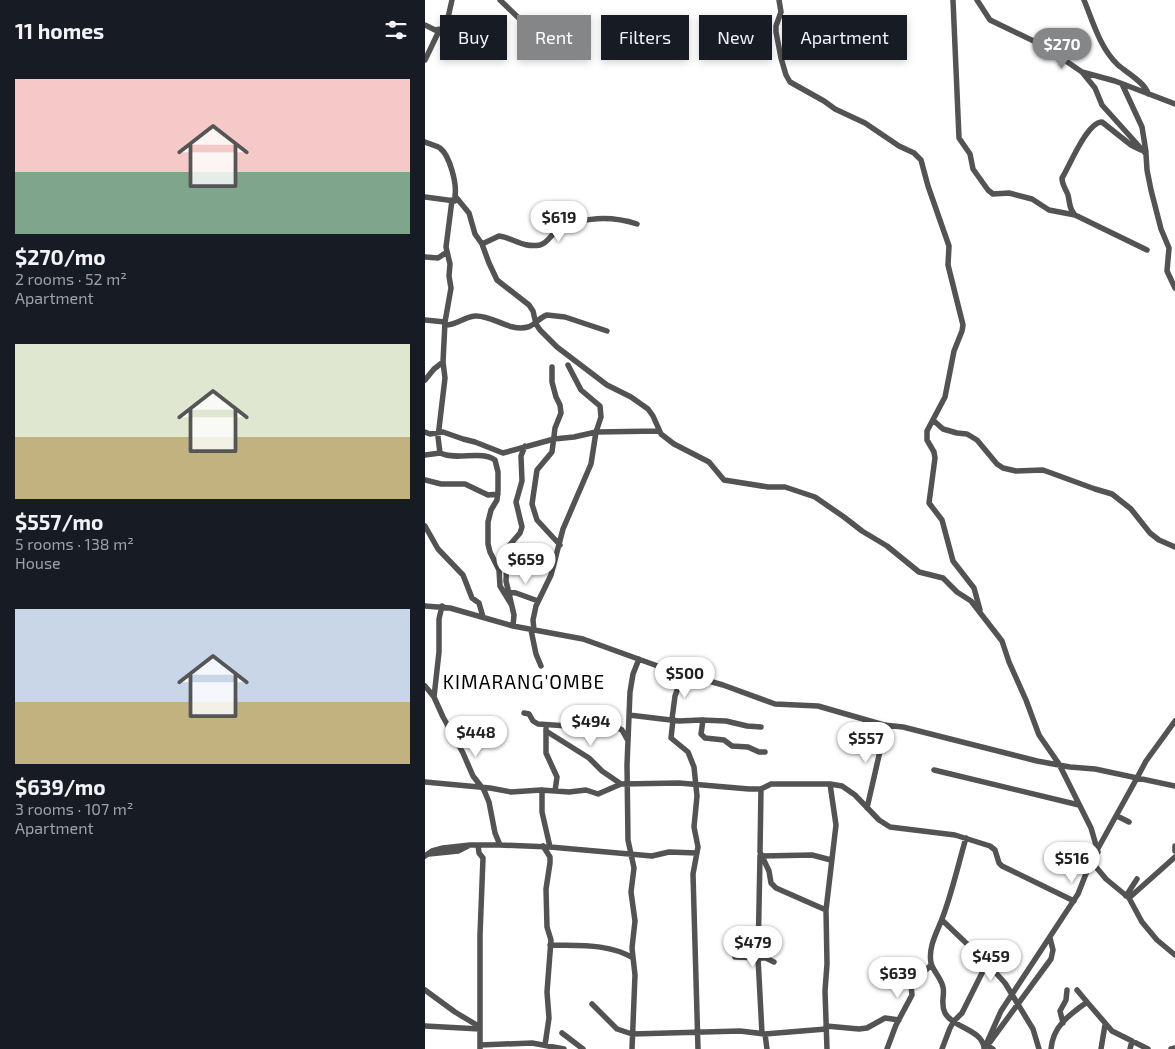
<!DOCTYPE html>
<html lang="en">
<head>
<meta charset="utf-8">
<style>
  :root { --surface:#171b24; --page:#20242c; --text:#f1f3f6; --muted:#9ea1a6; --accent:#858687 }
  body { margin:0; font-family:"Exo 2",sans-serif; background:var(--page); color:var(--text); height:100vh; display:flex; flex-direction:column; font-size:19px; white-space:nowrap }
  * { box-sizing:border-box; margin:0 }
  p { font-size:16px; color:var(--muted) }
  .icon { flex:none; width:28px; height:28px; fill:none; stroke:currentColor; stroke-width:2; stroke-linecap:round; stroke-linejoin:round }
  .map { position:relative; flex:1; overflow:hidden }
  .drawer { display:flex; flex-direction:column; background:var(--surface); width:425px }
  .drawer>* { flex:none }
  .guide { position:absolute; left:15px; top:15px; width:475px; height:45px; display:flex; gap:10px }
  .price { position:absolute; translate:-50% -42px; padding:0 11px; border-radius:18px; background:#fff; color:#222; font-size:16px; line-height:32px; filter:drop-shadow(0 1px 2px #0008) }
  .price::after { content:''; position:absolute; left:50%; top:30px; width:15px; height:11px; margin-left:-8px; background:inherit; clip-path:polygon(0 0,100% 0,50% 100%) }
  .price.current { background:var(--accent); color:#fff }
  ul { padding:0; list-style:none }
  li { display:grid; align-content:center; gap:10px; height:265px; padding:0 15px }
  li span { display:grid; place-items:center; height:155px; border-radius:0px; color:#555 }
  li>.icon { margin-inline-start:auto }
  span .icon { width:90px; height:90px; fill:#fffc; stroke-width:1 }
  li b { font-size:21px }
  h2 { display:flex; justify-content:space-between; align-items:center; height:60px; padding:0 15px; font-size:21px }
  .chip { padding:0 18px; border-radius:0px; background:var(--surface); box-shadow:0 2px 8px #0003; font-size:18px; line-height:45px }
  .chip.current { background:var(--accent); color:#fff }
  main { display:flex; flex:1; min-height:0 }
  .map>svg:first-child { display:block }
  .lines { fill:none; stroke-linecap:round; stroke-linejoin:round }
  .minor { stroke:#535353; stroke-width:5.5 }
  .labels { text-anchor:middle; stroke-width:4; stroke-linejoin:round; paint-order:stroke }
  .quarter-label { font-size:19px; letter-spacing:1px; fill:#000; stroke:#fff }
</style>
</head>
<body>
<main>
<section class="drawer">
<h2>11 homes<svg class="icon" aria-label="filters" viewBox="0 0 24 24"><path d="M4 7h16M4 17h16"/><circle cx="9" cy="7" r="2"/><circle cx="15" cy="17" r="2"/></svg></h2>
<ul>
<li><span style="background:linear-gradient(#f6c9c9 60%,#7fa58c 0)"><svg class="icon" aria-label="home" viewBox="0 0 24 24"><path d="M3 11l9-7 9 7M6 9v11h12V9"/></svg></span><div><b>$270/mo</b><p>2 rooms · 52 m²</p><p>Apartment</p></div></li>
<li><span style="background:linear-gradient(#dfe7d0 60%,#c2b280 0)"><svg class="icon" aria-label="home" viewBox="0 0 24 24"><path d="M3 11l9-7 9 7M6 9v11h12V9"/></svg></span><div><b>$557/mo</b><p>5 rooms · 138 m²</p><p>House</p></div></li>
<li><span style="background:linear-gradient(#c9d6e8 60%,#c2b280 0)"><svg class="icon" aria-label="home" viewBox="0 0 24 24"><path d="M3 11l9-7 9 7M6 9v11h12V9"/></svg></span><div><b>$639/mo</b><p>3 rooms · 107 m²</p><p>Apartment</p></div></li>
</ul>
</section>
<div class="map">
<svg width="750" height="1049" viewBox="0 0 750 1049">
  <rect width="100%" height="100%" fill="#fff"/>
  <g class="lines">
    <!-- minor -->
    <path class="minor" d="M75 0 103 27 112 41
      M354 0 356 12 351 26V32L356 58 361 75 365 82 399 101 410 109 440 123 474 146 489 153 496 160 503 186 524 246 523 265 538 325 537 331 529 351 520 397 502 431V440L509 452 510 458 504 503 517 520 528 561 549 588 555 610
      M528 0 534 138 545 154 548 169 563 190 568 194 584 193 607 199 624 210 650 215 722 250
      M552 0 565 20 619 46 657 72 690 81 750 104
      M659 0C668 22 675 48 693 65 701 72 722 84 723 94
      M0 25 10 30 16 29
      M0 60 12 35 22 22 27 0
      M657 72 670 88 677 105 721 154 722 170 726 190 736 229 744 248 742 271 750 288
      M697 84 717 127 721 152
      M0 142C5 144 10 145 15 148 25 156 32 184 30 196L44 213 50 234 57 244 64 263 72 280 104 305 108 311 111 324 115 330 132 347 182 385 206 397 223 409 228 416 236 434 249 444 284 462 299 480 343 487H360L390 497 419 517 437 531 462 546 494 572 518 578 532 592 546 601 577 641 584 662 601 700 614 735 634 764 666 828 673 852
      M0 197 30 201
      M27 200 21 247 25 264 24 276 26 288 20 322 18 362 20 378 13 437 15 453C32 461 56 450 70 460L73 472V491L72 500 66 510 63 522V544L65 552 74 570 75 586 86 604
      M650 215C644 209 645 203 643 195 641 189 637 185 637 178 645 165 662 122 677 122L706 145 716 150
      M57 244 74 236C89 238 97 248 115 245 123 243 126 234 133 230 157 216 187 216 212 224
      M0 257 13 258 22 252
      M0 320 20 322
      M21 325C31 325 39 317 50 316 68 315 84 332 103 327 110 325 115 317 122 315L140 317 182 331
      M127 367V382L131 397 135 405 136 413 130 428 127 452 112 470 107 504 112 520 135 545
      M0 380 9 369 18 362
      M509 421 518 429 532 433 542 434 552 440 572 464 578 468 591 471 618 470 670 489 687 494 706 509 725 533 734 540 750 547
      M0 432 5 434 18 432 38 439 50 442 78 453 129 439 149 437 171 432 234 431
      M0 455 15 453
      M0 480 16 484H40L63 495 73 494
      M0 526 13 549 38 575 47 598 54 603 58 617
      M83 592 91 593 113 601
      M0 606 25 608 88 626 158 639 241 669 298 685 350 704 393 706 459 725 478 727 612 761 645 767 670 769 750 786
      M88 626 89 615 81 581 82 557 83 547 95 533 97 527 91 502 97 481 96 456 100 446
      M106 630 111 654 116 666
      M109 630 108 620 111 606 126 575 138 529 166 464 171 432 176 417 175 406 156 390 143 365
      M0 686 9 697 18 717 38 753 48 776 59 790 64 802 70 833 75 845
      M9 697 14 652V619L17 606
      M99 713 104 714 108 721 113 724 143 726 164 723 190 726 197 730 202 739
      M204 715 254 721 276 720 301 721 322 726 336 727
      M247 719 250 696 258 674
      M248 720 246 738 263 752 269 767 272 796 269 827 273 847 268 874 273 1049
      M278 720 276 734 280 738 299 740 307 746 323 747 334 752H340
      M121 729V753L132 777 130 791
      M121 731 164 758 177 771 196 784
      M509 770 654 805
      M712 778 721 761 750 721
      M0 782 65 788 86 792 116 790 144 792 161 790 173 794 196 784 254 783 324 789H336L346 784H405L417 786 430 795 454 820 465 827 530 835 565 846 570 850 574 863 577 866 649 901
      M336 789 335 852 344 871 346 883 351 888 401 910
      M117 790V812L125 847
      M442 808 461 725
      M692 816 704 822
      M541 838C533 865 527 893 517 919 512 932 503 947 506 963 508 971 516 978 518 987 520 996 515 1003 520 1013 528 1028 556 1029 559 1047
      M53 845 54 853 58 858 55 935V1049
      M118 846 125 857V863L121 889 122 927 126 940 122 992 124 1018 120 1045
      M750 846V851
      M4 854 33 851 43 846
      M0 856 7 851 18 848 45 845H75L125 847 227 856 244 852 272 853
      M666 861 681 879 704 898 717 922 732 940 750 955
      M701 896 712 879
      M704 898 750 857
      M517 920 562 963 580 983 608 1029 614 1049
      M125 945C153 946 183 943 208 958
      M310 957 341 958 349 962
      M0 990 30 1012 55 1027
      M652 990 662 1002
      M167 1004 192 1029 207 1034 315 1031 340 1034 401 1029
      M638 1023 635 1011 641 1000 642 990
      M0 1026 55 1029
      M401 1026 434 1029 442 1028 460 1018 474 1020
      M137 1033 158 1049
      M337 1033 333 958 335 856 387 855 406 860
      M340 1034 342 1049
      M565 1042 626 959 628 950 625 938
      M55 1045 107 1043 139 1049
      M563 1046 568 1049
      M207 1049 210 975 207 948 210 921 206 892 209 868 203 840 202 765 205 692 208 674 214 659
      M402 1049 400 991 402 964 401 910 411 825 405 784
      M462 1049 471 1025 487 995 486 985 506 965
      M517 1049 525 1028 529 1021 537 1013 562 963
      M559 1049 576 1011 653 894 666 861 712 778
      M626 1049C628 1026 644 1015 662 1002L687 1031 723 1049
      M676 1049 680 1025
      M705 1049 707 1041
      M746 1049 750 1048"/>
  </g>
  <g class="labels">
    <!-- quarter labels -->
    <g class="quarter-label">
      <text x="99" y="689">KIMARANG'OMBE</text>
    </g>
  </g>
</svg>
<b class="price current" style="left:637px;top:70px">$270</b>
<b class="price" style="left:134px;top:243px">$619</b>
<b class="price" style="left:101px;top:585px">$659</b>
<b class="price" style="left:260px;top:699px">$500</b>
<b class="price" style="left:166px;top:747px">$494</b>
<b class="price" style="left:51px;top:758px">$448</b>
<b class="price" style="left:441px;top:764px">$557</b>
<b class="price" style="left:647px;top:884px">$516</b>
<b class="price" style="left:328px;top:968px">$479</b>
<b class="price" style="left:566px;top:982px">$459</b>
<b class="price" style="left:473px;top:999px">$639</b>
<div class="guide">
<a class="chip">Buy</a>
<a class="chip current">Rent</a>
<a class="chip">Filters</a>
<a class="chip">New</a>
<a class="chip">Apartment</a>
</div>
</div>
</main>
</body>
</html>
